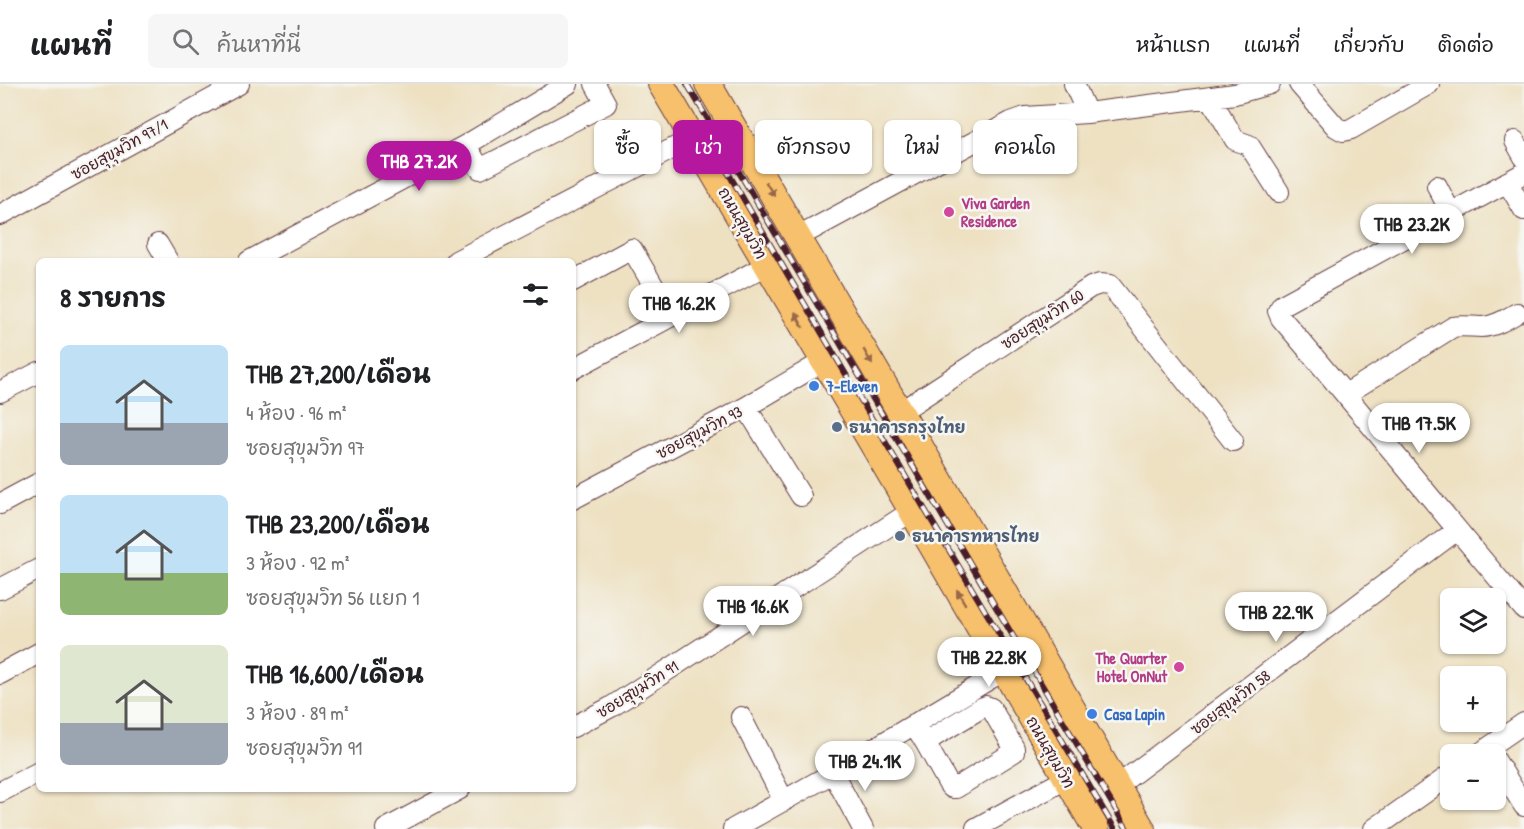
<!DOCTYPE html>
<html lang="th">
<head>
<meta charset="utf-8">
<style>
  :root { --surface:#fff; --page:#f6f6f6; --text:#202124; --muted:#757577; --line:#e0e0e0; --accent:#b5179e }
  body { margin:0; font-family:"Patrick Hand","Playpen Sans Thai",sans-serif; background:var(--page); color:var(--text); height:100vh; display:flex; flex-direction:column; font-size:22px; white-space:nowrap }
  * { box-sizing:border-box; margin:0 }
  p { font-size:20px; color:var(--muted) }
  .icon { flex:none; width:33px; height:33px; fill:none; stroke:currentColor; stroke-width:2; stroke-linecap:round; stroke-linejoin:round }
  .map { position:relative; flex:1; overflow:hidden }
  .sheet { position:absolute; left:36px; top:174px; width:540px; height:534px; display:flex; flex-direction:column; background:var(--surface); border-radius:9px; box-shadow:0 2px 4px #0004 }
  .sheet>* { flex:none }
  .banner { position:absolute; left:594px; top:36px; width:570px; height:54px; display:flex; gap:12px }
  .fabs { position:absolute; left:1440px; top:504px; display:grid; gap:12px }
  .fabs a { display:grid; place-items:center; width:66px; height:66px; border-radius:9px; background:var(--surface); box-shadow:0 2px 4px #0004; font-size:30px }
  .price { position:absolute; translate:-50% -51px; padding:0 14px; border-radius:21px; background:#fff; color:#222; font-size:20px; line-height:39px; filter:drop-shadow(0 2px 3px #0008) }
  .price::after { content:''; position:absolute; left:50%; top:36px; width:18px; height:14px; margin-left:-9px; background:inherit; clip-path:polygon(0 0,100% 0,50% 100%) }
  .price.selected { background:var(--accent); color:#fff }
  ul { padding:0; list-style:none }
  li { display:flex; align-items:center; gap:18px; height:150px; padding:0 24px }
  li span { display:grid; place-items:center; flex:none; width:168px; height:120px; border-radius:9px; color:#555 }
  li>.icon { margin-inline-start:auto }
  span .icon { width:72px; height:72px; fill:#fffc; stroke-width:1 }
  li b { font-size:26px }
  h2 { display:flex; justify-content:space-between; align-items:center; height:72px; padding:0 24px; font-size:26px }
  .tag { padding:0 21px; border-radius:9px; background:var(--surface); box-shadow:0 2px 4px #0004; font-size:21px; line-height:54px }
  .tag.selected { background:var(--accent); color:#fff }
  header { display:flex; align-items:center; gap:36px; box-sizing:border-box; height:84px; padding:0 30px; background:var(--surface); border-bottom:2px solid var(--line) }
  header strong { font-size:28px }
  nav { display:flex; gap:33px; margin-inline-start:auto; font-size:21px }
  .search { width:420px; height:54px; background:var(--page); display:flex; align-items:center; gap:15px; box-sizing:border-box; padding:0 21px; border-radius:9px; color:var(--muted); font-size:22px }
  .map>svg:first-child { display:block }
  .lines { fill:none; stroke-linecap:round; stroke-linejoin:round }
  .minor-casing { stroke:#633c42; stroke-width:22 }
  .major-casing { stroke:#633c42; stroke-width:28 }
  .minor { stroke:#fff; stroke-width:20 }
  .major { stroke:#f7c06c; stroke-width:26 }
  .rail-casing { stroke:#4a1f2b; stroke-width:6 }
  .rail { stroke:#f6f6f2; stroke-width:4; stroke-dasharray:11; stroke-linecap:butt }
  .oneway { fill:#986748 }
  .hotel-dot { fill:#d1479c; stroke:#f6f6f2; stroke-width:2 }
  .shop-dot { fill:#3f7fe0; stroke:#f6f6f2; stroke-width:2 }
  .service-dot { fill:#5c6f8a; stroke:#f6f6f2; stroke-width:2 }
  .labels { text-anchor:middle; stroke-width:5; stroke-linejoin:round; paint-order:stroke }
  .street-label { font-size:16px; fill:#4a1f2b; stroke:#f6f6f2 }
  .hotel-label { font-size:16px; font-weight:bold; fill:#b23c85; stroke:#f6f6f2; text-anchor:start }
  .shop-label { font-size:16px; font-weight:bold; fill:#366cbe; stroke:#f6f6f2; text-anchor:start }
  .service-label { font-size:16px; font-weight:bold; fill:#4e5e75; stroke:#f6f6f2; text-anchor:start }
</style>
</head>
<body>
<header>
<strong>แผนที่</strong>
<div class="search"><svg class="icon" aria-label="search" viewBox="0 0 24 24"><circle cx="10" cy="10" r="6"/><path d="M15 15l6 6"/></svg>ค้นหาที่นี่</div>
<nav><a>หน้าแรก</a><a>แผนที่</a><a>เกี่ยวกับ</a><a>ติดต่อ</a></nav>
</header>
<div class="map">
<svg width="1524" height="745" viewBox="0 0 1524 745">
  <rect width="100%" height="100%" fill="#f6f6f2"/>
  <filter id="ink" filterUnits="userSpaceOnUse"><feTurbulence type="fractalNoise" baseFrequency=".0167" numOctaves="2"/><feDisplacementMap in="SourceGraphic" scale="12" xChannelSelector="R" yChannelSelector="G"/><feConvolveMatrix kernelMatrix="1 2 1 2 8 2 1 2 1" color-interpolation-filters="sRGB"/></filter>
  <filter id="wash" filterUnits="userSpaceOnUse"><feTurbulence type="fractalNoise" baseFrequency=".008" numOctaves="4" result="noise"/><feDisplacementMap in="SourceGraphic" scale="24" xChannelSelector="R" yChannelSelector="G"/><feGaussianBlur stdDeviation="1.35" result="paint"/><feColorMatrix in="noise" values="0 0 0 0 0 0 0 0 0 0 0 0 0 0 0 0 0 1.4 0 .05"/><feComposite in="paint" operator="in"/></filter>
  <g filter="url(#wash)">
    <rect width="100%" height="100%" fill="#eee1c2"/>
  </g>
  <g filter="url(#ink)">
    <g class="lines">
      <defs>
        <path id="minor" d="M1074 0 1087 29
          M1299 0 1336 43 1343 47 1351 45 1429 0
          M1210 13 1235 56 1249 61 1279 108
          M1515 57 1524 73
          M466 61 480 85 606 20 595 0
          M1524 89 1282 221 1278 227 1281 234C1363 330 1442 429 1524 525
          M1507 98 1524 126
          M1437 102 1451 129
          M0 131 239 0
          M798 153 1011 38 1025 33 1087 29 1235 10 1270 0
          M158 160 168 177
          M249 177 466 61 568 0
          M456 177 693 54
          M573 197 632 165 671 232
          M573 285 767 181
          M0 308 39 288
          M1346 310 1453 243C1462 241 1472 243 1481 243 1494 243 1507 235 1517 229
          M746 323 801 412
          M900 328 1091 203 1100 200 1110 201 1233 357
          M573 415 746 323 824 277
          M0 420 39 399
          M0 505 39 485
          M0 590 39 569
          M741 633 784 717
          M914 640 925 658 981 624 986 622 991 624 1014 664V668L956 704H952L949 701 925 658
          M573 643 611 623 912 427
          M1479 670 1524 639
          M1496 677 1524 722
          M833 689 863 745
          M1117 702 1457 446
          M0 708 39 688
          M976 744 1066 695
          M386 745 460 705
          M733 745 833 689 1003 587
          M1374 745 1450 691"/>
        <path id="major" d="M661 0 912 427 1096 745
          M708 0 900 328 1142 745"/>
      </defs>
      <!-- minor casing -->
      <use href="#minor" class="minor-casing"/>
      <!-- major casing -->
      <use href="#major" class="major-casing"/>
      <!-- minor -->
      <use href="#minor" class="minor"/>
      <!-- major -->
      <use href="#major" class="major"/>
      <defs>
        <path id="rail" d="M687 0 1127 745
          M702 44 924 424 1115 745"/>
      </defs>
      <!-- rail casing -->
      <use href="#rail" class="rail-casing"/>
      <!-- rail -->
      <use href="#rail" class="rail"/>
    </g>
    <!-- one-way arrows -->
    <defs><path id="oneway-solid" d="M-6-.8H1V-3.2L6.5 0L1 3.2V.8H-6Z" transform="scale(1.5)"/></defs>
    <g class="oneway">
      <use href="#oneway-solid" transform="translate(770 105) rotate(59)"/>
      <use href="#oneway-solid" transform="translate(799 236) rotate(-120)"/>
      <use href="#oneway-solid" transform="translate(868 273) rotate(60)"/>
      <use href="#oneway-solid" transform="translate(961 513) rotate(-120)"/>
    </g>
  </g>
  <!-- markers -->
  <g class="hotel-dot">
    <circle cx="949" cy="128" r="6"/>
    <circle cx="1179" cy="583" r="6"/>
  </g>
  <g class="shop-dot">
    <circle cx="814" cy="302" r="6"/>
    <circle cx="1092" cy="630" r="6"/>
  </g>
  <g class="service-dot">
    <circle cx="837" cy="343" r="6"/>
    <circle cx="900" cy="452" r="6"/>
  </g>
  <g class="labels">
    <!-- street labels -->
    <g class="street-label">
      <text transform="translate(119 65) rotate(-29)" y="6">ซอยสุขุมวิท 97/1</text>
      <text transform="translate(743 139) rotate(60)" y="6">ถนนสุขุมวิท</text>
      <text transform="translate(1042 235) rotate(-33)" y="6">ซอยสุขุมวิท 60</text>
      <text transform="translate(699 348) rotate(-28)" y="6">ซอยสุขุมวิท 93</text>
      <text transform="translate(637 605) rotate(-32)" y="6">ซอยสุขุมวิท 91</text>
      <text transform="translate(1230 618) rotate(-37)" y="6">ซอยสุขุมวิท 58</text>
      <text transform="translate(1051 668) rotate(60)" y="6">ถนนสุขุมวิท</text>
    </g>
    <!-- hotel labels -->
    <g class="hotel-label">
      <text x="961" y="125">Viva Garden<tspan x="961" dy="18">Residence</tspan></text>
      <text x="1167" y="580" text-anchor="end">The Quarter<tspan x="1167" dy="18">Hotel OnNut</tspan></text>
    </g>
    <!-- shop labels -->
    <g class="shop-label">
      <text x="826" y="308">7-Eleven</text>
      <text x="1104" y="636">Casa Lapin</text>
    </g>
    <!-- service labels -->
    <g class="service-label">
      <text x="849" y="349">ธนาคารกรุงไทย</text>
      <text x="912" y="458">ธนาคารทหารไทย</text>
    </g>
  </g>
</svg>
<div class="fabs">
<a><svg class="icon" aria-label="layers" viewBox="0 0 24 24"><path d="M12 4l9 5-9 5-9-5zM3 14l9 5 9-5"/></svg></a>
<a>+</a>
<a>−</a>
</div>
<b class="price selected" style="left:419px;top:108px">THB 27.2K</b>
<b class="price" style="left:1412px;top:171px">THB 23.2K</b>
<b class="price" style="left:679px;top:250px">THB 16.2K</b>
<b class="price" style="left:1419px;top:370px">THB 17.5K</b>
<b class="price" style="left:753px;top:553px">THB 16.6K</b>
<b class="price" style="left:1276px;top:559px">THB 22.9K</b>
<b class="price" style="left:989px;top:604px">THB 22.8K</b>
<b class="price" style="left:865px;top:708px">THB 24.1K</b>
<div class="banner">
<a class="tag">ซื้อ</a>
<a class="tag selected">เช่า</a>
<a class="tag">ตัวกรอง</a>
<a class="tag">ใหม่</a>
<a class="tag">คอนโด</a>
</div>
<section class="sheet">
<h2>8 รายการ<svg class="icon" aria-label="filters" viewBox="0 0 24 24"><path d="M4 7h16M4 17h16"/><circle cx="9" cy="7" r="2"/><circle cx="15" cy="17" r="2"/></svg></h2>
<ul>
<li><span style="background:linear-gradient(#bfe0f5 65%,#9aa5b1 0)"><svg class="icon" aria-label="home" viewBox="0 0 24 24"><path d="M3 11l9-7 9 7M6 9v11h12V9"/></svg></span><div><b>THB 27,200/เดือน</b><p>4 ห้อง · 96 m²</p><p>ซอยสุขุมวิท 97</p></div></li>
<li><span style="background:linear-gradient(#bfe0f5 65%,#8fb573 0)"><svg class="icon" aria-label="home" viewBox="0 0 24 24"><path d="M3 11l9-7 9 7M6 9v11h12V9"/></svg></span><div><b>THB 23,200/เดือน</b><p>3 ห้อง · 92 m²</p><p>ซอยสุขุมวิท 56 แยก 1</p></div></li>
<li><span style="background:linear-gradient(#dfe7d0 65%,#9aa5b1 0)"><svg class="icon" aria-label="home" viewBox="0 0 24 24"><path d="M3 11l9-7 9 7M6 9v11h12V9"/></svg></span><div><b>THB 16,600/เดือน</b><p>3 ห้อง · 89 m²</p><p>ซอยสุขุมวิท 91</p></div></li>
</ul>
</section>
</div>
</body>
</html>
